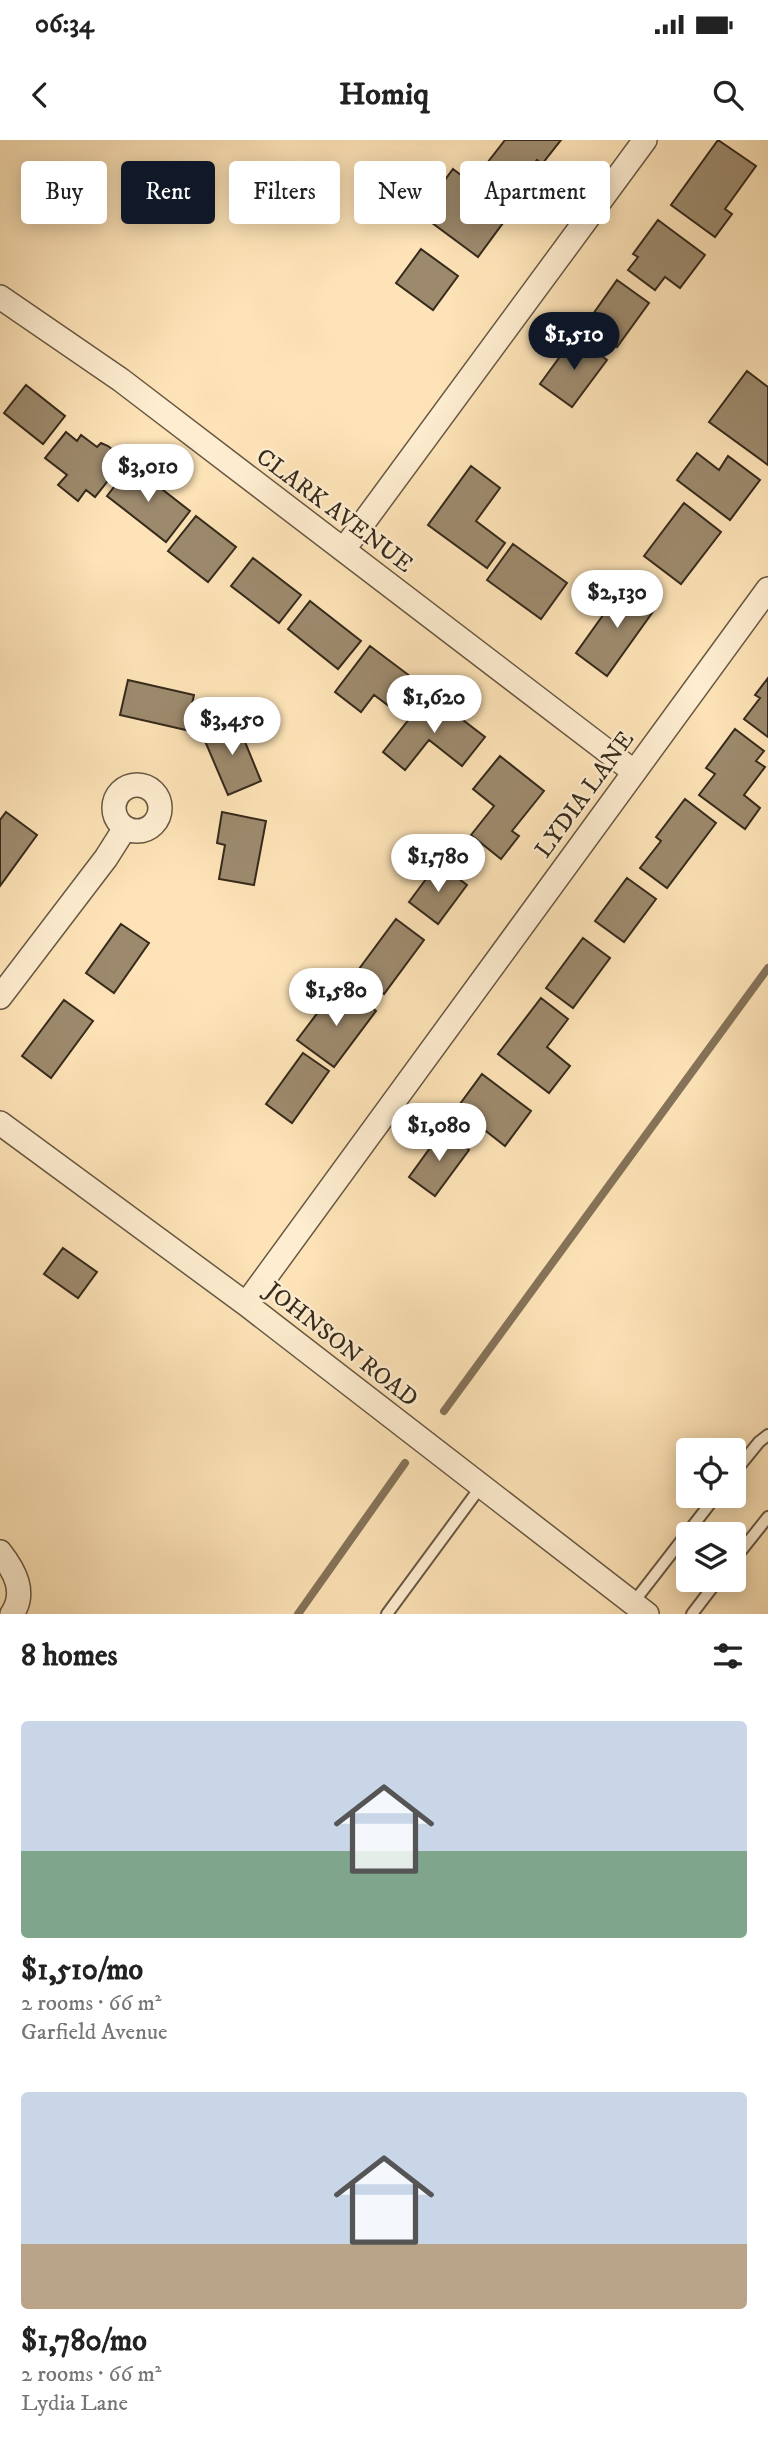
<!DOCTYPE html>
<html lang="en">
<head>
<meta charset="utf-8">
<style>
  :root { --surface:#fff; --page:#f2f2f2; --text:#222; --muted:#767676; --accent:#111827 }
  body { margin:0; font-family:"IM FELL DW Pica",serif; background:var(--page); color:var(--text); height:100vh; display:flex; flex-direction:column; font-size:26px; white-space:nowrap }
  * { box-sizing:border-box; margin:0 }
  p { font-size:23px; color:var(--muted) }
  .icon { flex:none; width:38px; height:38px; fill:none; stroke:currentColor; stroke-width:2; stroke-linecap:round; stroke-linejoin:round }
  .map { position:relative; height:1474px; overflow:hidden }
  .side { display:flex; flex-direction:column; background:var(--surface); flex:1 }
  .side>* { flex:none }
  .hud { position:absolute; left:21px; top:21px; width:726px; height:63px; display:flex; gap:14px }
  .fabs { position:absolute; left:676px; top:1298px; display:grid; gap:14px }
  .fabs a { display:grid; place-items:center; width:70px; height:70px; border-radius:7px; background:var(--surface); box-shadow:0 4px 18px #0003; font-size:35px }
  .price { position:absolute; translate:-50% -60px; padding:0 16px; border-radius:24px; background:#fff; color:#222; font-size:23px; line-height:46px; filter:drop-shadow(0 2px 4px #0008) }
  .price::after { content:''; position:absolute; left:50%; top:42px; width:21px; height:16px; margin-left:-10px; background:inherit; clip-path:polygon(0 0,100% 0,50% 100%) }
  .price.selected { background:var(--accent); color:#fff }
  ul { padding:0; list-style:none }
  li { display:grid; align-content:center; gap:14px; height:371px; padding:0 21px }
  li span { display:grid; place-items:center; height:217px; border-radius:7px; color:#555 }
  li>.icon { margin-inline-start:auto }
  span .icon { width:126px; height:126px; fill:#fffc; stroke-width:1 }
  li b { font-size:30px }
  h2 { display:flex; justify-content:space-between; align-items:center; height:84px; padding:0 21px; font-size:30px }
  .pill { padding:0 24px; border-radius:7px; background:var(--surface); box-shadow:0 4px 18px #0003; font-size:24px; line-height:63px }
  .pill.selected { background:var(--accent); color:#fff }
  .status { display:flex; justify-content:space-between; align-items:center; height:49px; padding:0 35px; background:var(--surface); direction:ltr }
  .status svg { height:19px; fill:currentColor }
  header { display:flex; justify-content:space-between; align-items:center; height:91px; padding:0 21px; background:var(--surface); font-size:32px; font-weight:700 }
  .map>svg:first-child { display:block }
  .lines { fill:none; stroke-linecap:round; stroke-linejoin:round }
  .stream { stroke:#857359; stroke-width:8 }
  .building { fill:#9d8a6d; stroke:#362a1c; stroke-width:2 }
  .lane-casing { stroke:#685843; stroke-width:14 }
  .street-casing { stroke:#685843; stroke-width:26 }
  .lane { stroke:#feedd0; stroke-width:10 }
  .street { stroke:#feedd0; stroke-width:23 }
  .labels { text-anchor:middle; stroke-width:5; stroke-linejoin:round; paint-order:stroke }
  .street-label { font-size:24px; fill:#362a1c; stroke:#feedd0 }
</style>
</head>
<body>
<div class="status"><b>06:34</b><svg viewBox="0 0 49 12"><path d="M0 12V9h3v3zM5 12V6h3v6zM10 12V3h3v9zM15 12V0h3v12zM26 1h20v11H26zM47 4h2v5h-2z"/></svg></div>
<header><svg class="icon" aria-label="back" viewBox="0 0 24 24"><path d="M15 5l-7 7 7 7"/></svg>Homiq<svg class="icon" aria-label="search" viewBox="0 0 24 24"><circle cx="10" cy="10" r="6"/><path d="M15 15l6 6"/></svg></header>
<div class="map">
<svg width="768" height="1474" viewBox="0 0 768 1474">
  <rect width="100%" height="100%" fill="#fde3b7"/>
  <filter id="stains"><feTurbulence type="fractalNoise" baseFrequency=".00286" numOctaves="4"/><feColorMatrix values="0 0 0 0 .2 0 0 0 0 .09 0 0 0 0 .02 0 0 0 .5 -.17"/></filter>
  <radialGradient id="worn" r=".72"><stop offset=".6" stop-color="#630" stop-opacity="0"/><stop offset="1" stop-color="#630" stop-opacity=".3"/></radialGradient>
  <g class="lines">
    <!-- stream -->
    <path class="stream" d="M444 1271 768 828
      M298 1474 405 1323"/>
  </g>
  <!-- building -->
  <path class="building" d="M505 0H561L542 24 537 20 514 50 484 27Z
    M718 0 756 26 725 69 732 74 715 97 671 65Z
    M453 29 483 52 489 43 517 64 478 117 420 74Z
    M658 80 705 115 680 148 665 137 655 150 628 130 638 117 633 114Z
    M421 109 458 136 433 170 396 143Z
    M617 140 649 163 617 207 586 184Z
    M575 196 607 220 572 267 540 244Z
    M747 231 768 247V325L709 282Z
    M26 245 65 276 43 304 4 273Z
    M66 292 77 301 81 295 97 307 101 303 108 306 125 319 95 357 86 350 78 361 58 345 67 335 45 318Z
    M697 313 719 330 728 316 760 340 730 380 677 340Z
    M131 325 190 371 166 402 107 356Z
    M471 326 500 348 476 381 505 403 487 428 428 385Z
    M684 363 721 392 681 444 644 416Z
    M196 376 236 407 208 442 168 411Z
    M513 404 567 443 541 479 487 440Z
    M253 418 301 455 279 483 231 446Z
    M626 443 657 466 607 536 576 513Z
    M310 461 361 501 338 529 288 489Z
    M370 506 419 543 397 572 374 555 361 572 335 552Z
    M768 538V597L744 579 760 558 755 555Z
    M128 540 194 555 186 590 120 575Z
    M429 554 485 597 462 626 429 600 405 630 383 612Z
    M236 580 261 641 228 655 202 594Z
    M735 589 764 611 756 621 765 627 744 655 760 668 745 689 699 655 715 634 706 628Z
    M500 616 544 651 512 691 519 696 501 719 471 695 494 666 473 649Z
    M685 659 716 683 667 748 640 728 661 701 656 697Z
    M6 672 37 695 0 746V680Z
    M222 672 266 681 254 745 219 739 225 705 217 703Z
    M438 723 467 745 438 784 409 762Z
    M627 738 656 759 624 802 595 781Z
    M396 779 424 800 384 854 356 833Z
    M121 784 149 803 114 853 86 833Z
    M583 798 610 818 573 868 546 848Z
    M351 852 376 871 334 927 297 900 331 855 342 864Z
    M541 858 568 879 547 907 570 926 549 953 498 914Z
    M64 860 93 881 51 938 22 916Z
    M303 913 329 931 292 983 266 964Z
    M482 934 531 971 505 1006 482 988 475 998 449 979Z
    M443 990 469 1010 435 1056 409 1037Z
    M63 1108 97 1132 78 1158 44 1134Z"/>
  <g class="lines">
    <defs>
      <path id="lane" d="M733 1334 759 1302 768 1295
        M733 1421 768 1377
        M633 1463 716 1356
        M387 1474 482 1345
        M692 1474 718 1440"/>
      <path id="street" d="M0 157 121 240 633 631
        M344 409 645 0
        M114 668a23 23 0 1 1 46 0a23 23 0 1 1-46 0Z
        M0 857 106 718 125 688
        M0 983 246 1164 647 1474
        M246 1164 768 449
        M0 1412C14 1430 27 1452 12 1474"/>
    </defs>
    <!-- lane casing -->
    <use href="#lane" class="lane-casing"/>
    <!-- street casing -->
    <use href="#street" class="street-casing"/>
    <!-- lane -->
    <use href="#lane" class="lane"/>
    <!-- street -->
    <use href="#street" class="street"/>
  </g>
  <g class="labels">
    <!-- street labels -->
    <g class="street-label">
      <text transform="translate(335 370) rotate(37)" y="8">CLARK AVENUE</text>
      <text transform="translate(584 654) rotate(-54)" y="8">LYDIA LANE</text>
      <text transform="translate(342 1204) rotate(38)" y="8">JOHNSON ROAD</text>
    </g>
  </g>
  <rect width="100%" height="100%" filter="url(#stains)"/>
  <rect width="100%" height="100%" fill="url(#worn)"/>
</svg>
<div class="fabs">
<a><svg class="icon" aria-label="locate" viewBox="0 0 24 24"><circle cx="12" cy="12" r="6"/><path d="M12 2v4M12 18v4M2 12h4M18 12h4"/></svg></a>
<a><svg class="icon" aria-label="layers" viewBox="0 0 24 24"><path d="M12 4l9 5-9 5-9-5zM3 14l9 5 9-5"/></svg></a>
</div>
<b class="price selected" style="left:574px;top:232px">$1,510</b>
<b class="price" style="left:148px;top:364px">$3,010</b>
<b class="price" style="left:617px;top:490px">$2,130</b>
<b class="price" style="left:434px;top:595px">$1,620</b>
<b class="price" style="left:232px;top:617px">$3,450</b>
<b class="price" style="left:438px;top:754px">$1,780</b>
<b class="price" style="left:336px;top:888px">$1,580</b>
<b class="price" style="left:439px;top:1023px">$1,080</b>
<div class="hud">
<a class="pill">Buy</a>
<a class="pill selected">Rent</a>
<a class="pill">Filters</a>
<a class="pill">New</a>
<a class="pill">Apartment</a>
</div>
</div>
<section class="side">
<h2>8 homes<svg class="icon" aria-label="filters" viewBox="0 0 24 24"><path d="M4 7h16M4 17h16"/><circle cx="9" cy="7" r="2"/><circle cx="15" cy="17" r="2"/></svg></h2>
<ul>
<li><span style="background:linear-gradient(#c9d6e8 60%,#7fa58c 0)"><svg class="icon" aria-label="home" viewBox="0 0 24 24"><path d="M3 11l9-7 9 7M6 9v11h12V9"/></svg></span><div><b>$1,510/mo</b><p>2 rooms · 66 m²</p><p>Garfield Avenue</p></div></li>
<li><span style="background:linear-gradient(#c9d6e8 70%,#b9a48a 0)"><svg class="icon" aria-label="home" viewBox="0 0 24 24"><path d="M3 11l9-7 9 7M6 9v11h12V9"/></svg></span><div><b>$1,780/mo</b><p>2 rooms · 66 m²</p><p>Lydia Lane</p></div></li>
</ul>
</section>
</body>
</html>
